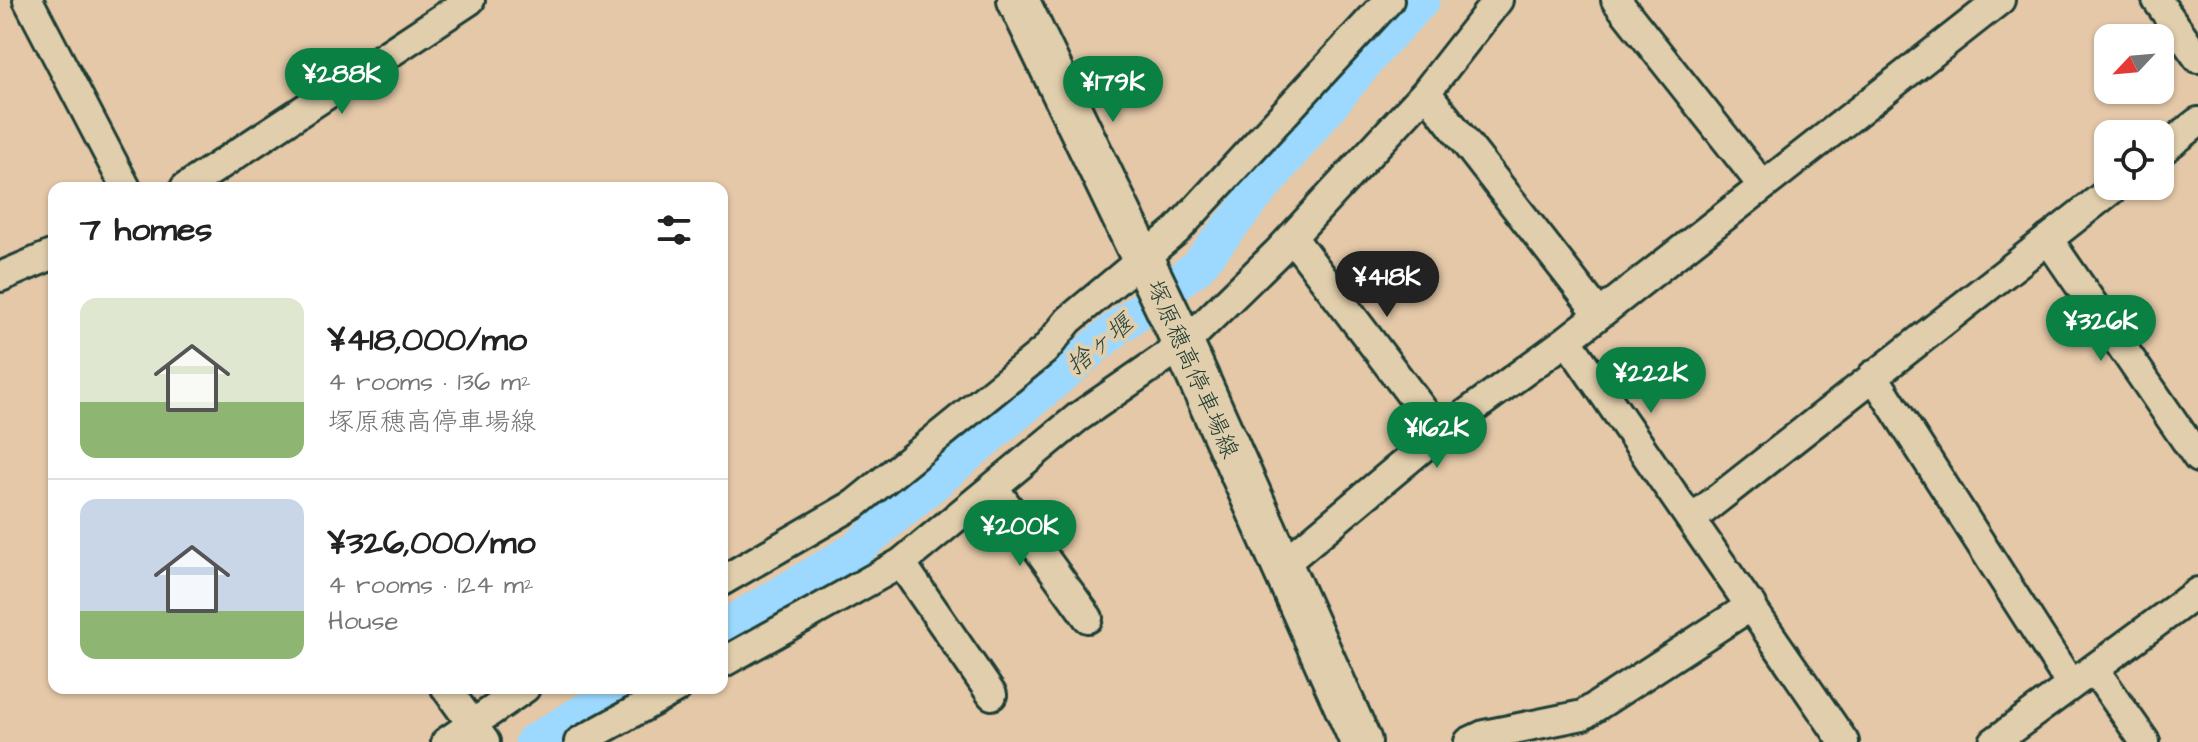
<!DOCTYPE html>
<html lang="en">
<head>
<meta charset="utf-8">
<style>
  :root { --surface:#fff; --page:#f2f2f2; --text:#222; --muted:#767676; --line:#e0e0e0; --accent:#0b8043 }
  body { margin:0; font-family:"Architects Daughter","Klee One",sans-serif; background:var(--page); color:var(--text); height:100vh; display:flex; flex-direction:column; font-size:30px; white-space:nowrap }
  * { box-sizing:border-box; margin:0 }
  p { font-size:26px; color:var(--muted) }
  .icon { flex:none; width:44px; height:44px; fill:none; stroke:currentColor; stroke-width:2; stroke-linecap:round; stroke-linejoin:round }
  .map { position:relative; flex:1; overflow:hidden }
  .panel { position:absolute; left:48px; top:182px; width:680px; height:512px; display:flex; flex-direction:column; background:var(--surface); border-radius:16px; box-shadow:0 2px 6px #0004 }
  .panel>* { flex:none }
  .needle { width:52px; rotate:244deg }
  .tools { position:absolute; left:2094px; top:24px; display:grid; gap:16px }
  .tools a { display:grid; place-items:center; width:80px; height:80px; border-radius:16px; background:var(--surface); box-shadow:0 2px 6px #0004; font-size:40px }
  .price { position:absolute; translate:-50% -68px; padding:0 18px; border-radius:28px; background:var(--accent); color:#fff; font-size:26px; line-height:52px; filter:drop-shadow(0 2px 4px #0008) }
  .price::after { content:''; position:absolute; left:50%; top:48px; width:24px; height:18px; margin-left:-12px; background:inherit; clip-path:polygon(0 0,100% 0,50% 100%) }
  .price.current { background:#222; color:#fff }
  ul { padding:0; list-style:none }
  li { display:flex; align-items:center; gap:24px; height:200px; padding:0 32px }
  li+li { border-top:2px solid var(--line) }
  li span { display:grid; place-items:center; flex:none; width:224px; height:160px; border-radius:16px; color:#555 }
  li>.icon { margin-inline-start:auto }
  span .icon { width:96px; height:96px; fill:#fffc; stroke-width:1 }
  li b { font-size:34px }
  h2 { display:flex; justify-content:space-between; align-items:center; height:96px; padding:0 32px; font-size:34px }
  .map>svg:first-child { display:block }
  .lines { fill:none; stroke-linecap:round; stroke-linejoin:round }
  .canal { stroke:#9dd9fe; stroke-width:36 }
  .street-casing { stroke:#1f3d34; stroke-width:34 }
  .secondary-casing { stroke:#1f3d34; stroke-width:46 }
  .street { stroke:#e1ceac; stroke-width:28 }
  .secondary { stroke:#e1ceac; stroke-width:40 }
  .labels { text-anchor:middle; stroke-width:8; stroke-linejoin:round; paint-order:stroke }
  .street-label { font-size:24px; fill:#1f3d34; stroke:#e1ceac }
  .water-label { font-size:26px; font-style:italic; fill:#25453e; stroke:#e1ceac }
</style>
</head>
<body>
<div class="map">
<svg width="2198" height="742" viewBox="0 0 2198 742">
  <rect width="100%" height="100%" fill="#e4c8a8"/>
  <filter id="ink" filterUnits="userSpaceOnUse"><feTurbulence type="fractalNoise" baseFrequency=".0125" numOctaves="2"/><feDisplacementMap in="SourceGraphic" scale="16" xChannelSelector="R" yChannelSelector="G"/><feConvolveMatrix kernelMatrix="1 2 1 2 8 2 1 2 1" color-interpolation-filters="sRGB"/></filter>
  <g filter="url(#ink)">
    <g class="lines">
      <!-- canal -->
      <path class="canal" d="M722 629 855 550 1117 328 1197 267 1381 43 1422 0
        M533 742 624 688"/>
      <defs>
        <path id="street" d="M28 0 126 188
          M1616 0 1763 186
          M2157 0 2198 58
          M1426 92 1599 314
          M2160 152 2198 122
          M185 188 470 0
          M1292 237 1440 433
          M2048 239 2198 458
          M0 277 54 254
          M1567 340 1844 742
          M1873 375 2071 685
          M994 488 1088 618
          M1692 519 2116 186
          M901 563 992 695
          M1280 567 1440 433 1567 340 2000 0
          M722 581 855 504 1045 350 1069 320 1177 230 1389 0
          M722 663 901 563 1077 418 1184 344 1278 252 1426 92 1498 0
          M2094 669 2145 742
          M446 688 485 742
          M446 742 525 688
          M579 742 677 688
          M1469 742 1484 735 1583 715 1752 605
          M1994 742 2198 592"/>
        <path id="secondary" d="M1018 0 1175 326 1361 742"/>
      </defs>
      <!-- street casing -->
      <use href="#street" class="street-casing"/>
      <!-- secondary casing -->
      <use href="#secondary" class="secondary-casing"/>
      <!-- street -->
      <use href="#street" class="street"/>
      <!-- secondary -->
      <use href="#secondary" class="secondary"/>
    </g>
  </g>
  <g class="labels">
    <!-- street labels -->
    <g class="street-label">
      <text transform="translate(1193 369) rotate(66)" y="8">塚原穂高停車場線</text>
    </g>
    <!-- water labels -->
    <g class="water-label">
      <text transform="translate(1099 344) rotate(-40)" y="9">捨ヶ堰</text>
    </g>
  </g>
</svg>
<div class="tools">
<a><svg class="needle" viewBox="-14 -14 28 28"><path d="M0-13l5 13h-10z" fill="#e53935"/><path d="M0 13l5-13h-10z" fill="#767676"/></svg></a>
<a><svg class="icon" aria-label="locate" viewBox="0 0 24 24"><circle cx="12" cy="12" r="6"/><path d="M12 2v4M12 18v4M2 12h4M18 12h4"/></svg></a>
</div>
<b class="price" style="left:342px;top:116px">¥288K</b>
<b class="price" style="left:1113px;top:124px">¥179K</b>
<b class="price current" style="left:1387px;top:319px">¥418K</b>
<b class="price" style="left:2101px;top:363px">¥326K</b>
<b class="price" style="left:1651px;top:415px">¥222K</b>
<b class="price" style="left:1437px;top:470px">¥162K</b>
<b class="price" style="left:1020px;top:568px">¥200K</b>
<section class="panel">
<h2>7 homes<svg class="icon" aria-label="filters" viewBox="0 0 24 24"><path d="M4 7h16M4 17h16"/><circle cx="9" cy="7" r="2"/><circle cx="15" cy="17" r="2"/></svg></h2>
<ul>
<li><span style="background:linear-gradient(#dfe7d0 65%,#8fb573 0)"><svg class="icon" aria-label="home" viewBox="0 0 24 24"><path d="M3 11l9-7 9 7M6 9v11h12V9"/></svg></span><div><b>¥418,000/mo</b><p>4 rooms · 136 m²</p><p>塚原穂高停車場線</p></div></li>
<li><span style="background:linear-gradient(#c9d6e8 70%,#8fb573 0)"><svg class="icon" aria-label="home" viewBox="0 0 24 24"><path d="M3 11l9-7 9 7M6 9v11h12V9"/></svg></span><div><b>¥326,000/mo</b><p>4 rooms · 124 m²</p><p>House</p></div></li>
</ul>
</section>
</div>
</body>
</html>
